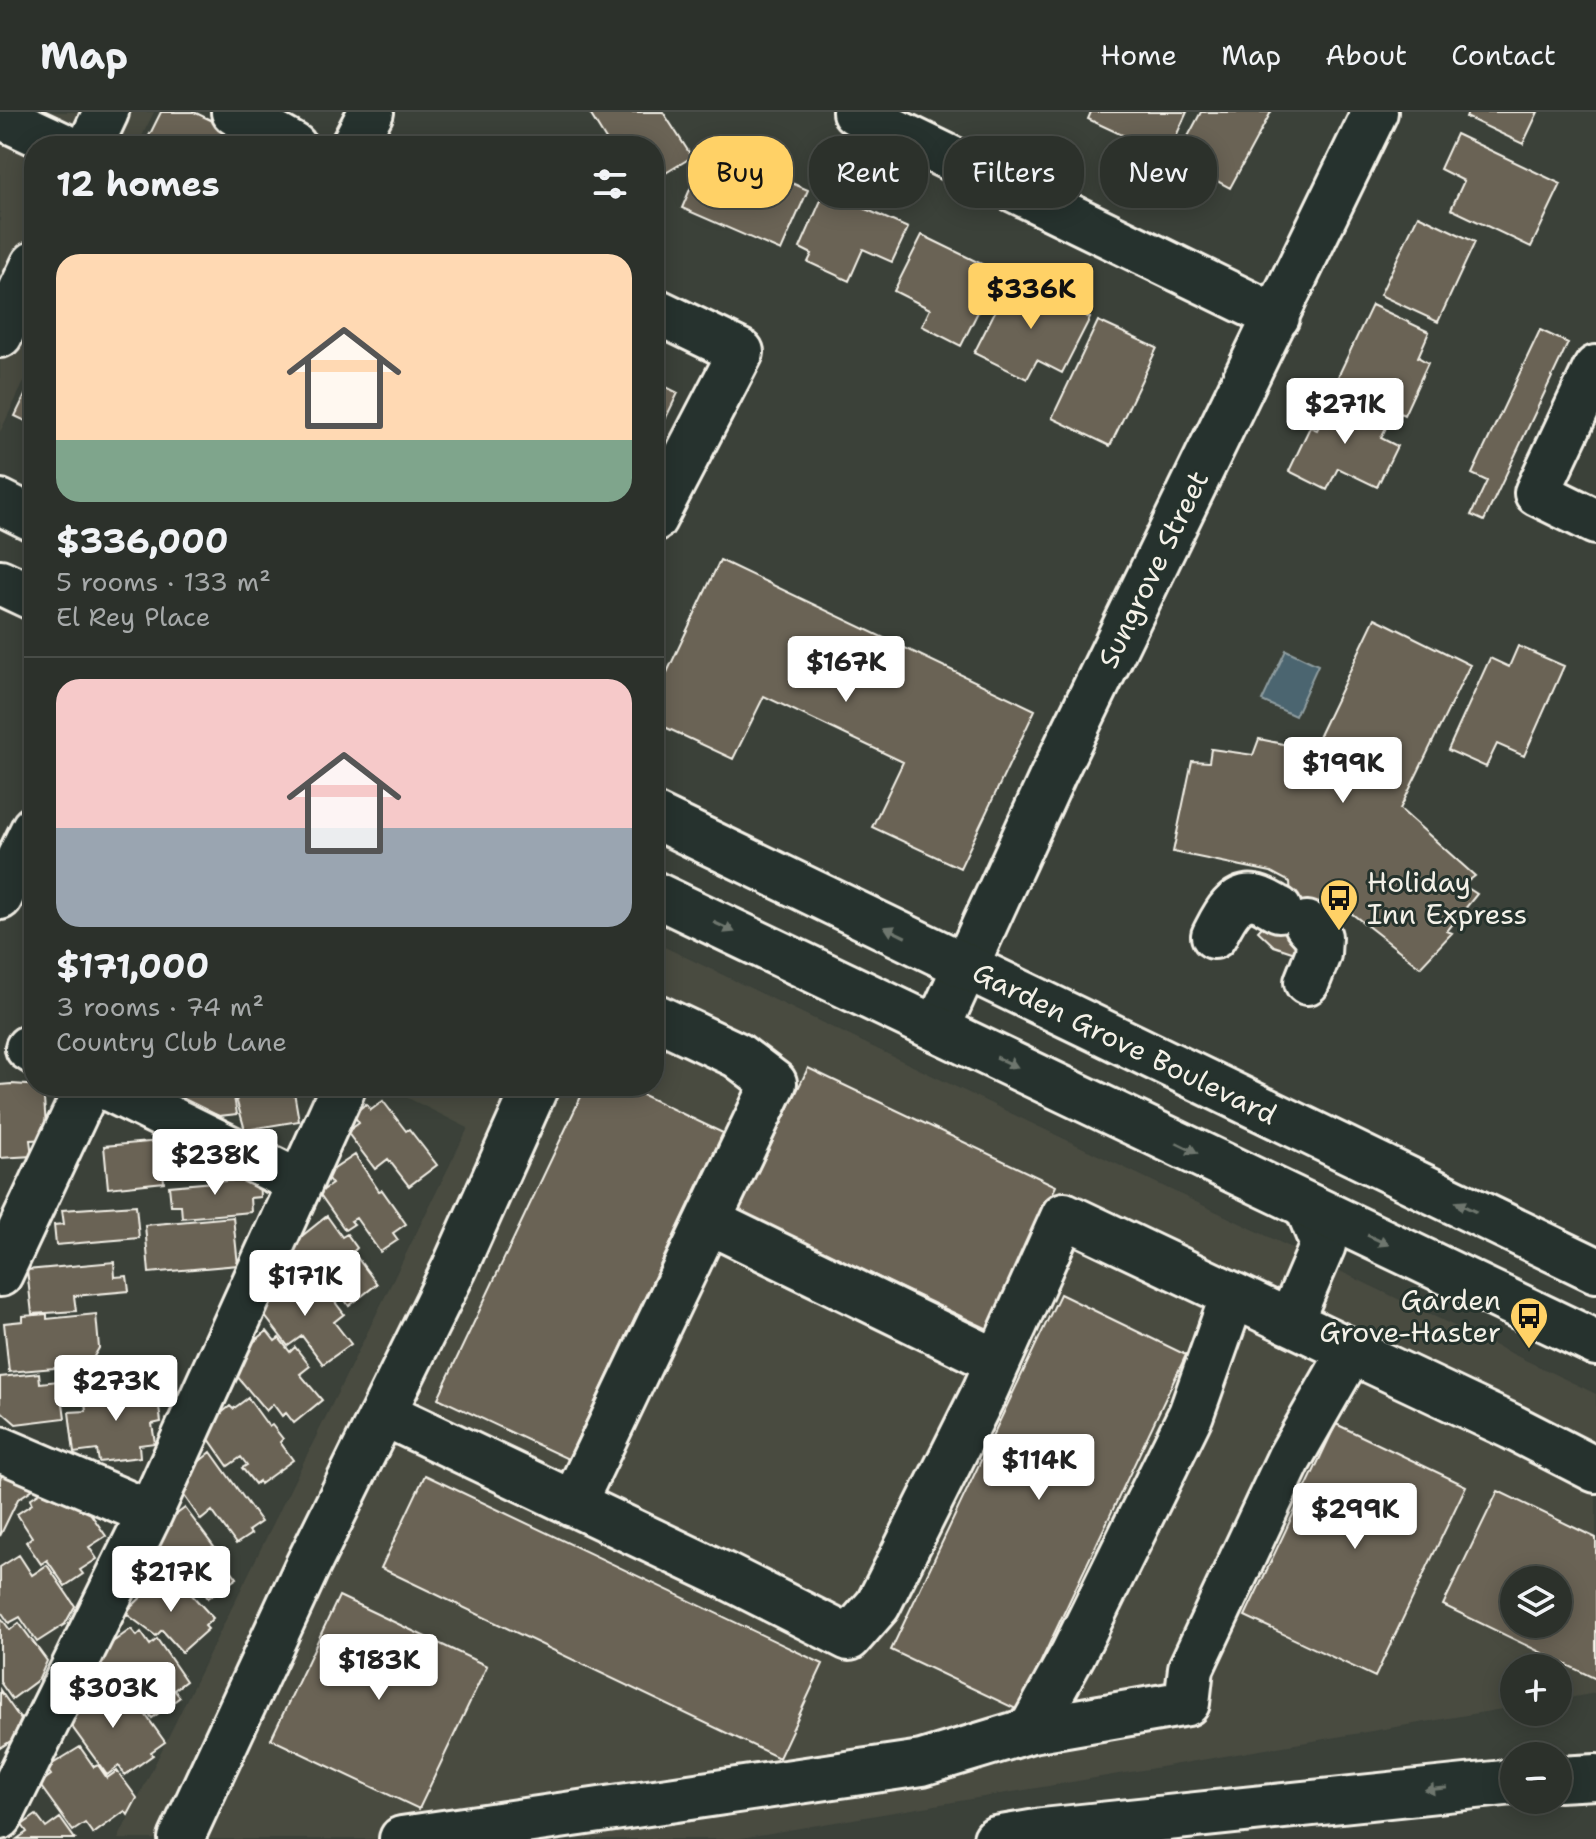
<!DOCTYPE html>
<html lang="en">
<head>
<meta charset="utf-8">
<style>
  :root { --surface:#2c312b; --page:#383d37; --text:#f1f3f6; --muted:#a6a9a9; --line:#484c47; --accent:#ffd166 }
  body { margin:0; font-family:"Shantell Sans",sans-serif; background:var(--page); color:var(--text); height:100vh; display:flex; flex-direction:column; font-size:30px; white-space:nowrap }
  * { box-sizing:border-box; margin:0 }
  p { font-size:26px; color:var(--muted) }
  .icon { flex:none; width:44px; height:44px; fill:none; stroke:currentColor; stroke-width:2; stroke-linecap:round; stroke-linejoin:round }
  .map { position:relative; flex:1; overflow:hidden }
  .side { position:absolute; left:24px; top:24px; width:640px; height:960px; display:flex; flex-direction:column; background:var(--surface); border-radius:32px; box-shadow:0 4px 20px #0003,0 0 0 2px var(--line) }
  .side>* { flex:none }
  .hud { position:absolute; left:688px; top:24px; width:760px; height:72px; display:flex; gap:16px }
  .tools { position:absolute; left:1500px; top:1454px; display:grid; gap:16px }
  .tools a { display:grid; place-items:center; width:72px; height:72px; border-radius:50%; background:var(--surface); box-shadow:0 4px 20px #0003,0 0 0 2px var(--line); font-size:40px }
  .price { position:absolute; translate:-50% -68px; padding:0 18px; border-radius:8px; background:#fff; color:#222; font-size:26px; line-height:52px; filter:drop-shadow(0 2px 4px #0008) }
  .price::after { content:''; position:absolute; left:50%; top:48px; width:24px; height:18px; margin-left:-12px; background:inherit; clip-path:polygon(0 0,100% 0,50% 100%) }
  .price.active { background:var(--accent); color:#111 }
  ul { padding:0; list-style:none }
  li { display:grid; align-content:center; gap:16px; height:424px; padding:0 32px }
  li+li { border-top:2px solid var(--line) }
  li span { display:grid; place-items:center; height:248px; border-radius:24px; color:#555 }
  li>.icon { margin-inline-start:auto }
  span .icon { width:144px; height:144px; fill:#fffc; stroke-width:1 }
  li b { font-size:34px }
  h2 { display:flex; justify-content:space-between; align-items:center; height:96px; padding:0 32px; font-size:34px }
  .chip { padding:0 28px; border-radius:32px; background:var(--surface); box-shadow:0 4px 20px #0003,0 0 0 2px var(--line); font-size:28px; line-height:72px }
  .chip.active { background:var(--accent); color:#111 }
  header { display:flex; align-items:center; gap:48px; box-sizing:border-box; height:112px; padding:0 40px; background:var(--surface); border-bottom:2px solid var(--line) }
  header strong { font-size:38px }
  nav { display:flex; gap:44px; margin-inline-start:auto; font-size:28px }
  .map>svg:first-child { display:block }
  .built { fill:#494b41; fill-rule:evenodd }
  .water { fill:#4c6570; stroke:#8f9da0; stroke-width:2 }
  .building { fill:#6b6354; stroke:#f4f1e8; stroke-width:2; fill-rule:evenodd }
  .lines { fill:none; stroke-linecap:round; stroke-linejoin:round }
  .minor-casing { stroke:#f4f1e8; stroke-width:50 }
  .major-casing { stroke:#f4f1e8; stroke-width:50 }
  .highway-casing { stroke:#f4f1e8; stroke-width:50 }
  .minor { stroke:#26332d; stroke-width:44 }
  .major { stroke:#26332d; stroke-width:44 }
  .highway { stroke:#26332d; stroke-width:44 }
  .oneway { fill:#6e766e }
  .labels { text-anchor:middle; stroke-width:6; stroke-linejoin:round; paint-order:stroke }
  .street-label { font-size:28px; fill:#f4f1e8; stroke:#26332d }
  .poi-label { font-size:28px; fill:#f4f1e8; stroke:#26332d; text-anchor:start }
</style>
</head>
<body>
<header>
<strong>Map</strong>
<nav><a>Home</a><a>Map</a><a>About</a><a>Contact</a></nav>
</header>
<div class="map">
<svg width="1596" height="1727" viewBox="0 0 1596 1727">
  <rect width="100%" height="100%" fill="#3b4139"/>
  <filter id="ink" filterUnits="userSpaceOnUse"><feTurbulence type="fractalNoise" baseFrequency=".0125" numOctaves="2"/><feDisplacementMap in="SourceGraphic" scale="16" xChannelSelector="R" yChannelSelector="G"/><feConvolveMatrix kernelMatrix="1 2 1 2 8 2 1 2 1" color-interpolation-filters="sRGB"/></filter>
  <g filter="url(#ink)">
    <!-- built -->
    <path class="built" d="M0 0H154L137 34H34V249L0 320Z
      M654 830 1596 1282V1581L1558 1588V1556H1514V1595L735 1727H118L468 1016 384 974H654ZM1514 1468H1558V1512H1514Z"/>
    <!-- water -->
    <path class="water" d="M1286 538 1318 553 1295 604 1262 589Z"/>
    <!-- building -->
    <path class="building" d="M161 0H194L265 34H144Z
      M589 0H663L692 45 654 68V34H610Z
      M1091 0H1187L1167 44 1088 7Z
      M1201 0H1271L1230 76 1176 47Z
      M1468 0H1538L1523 32 1466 5Z
      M1456 22 1561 72 1531 135 1451 97 1464 69 1440 57Z
      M708 35 808 78 781 139 682 96Z
      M825 79 908 116 892 150 863 137 849 169 808 150 812 142 800 136Z
      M1418 103 1475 130 1438 210 1380 183Z
      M922 123 998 160 961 234 922 214 930 197 894 179Z
      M1012 166 1090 206 1062 261 1037 248 1027 267 974 241Z
      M1372 193 1429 220 1418 245 1428 251 1404 303 1335 271Z
      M1098 209 1157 236 1110 334 1052 306Z
      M1540 218 1568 231 1484 409 1471 403 1487 369 1472 362Z
      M34 265V313L15 304Z
      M654 269 678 281 654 330Z
      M1335 282 1389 309 1381 326 1397 334 1377 375 1338 356 1327 378 1289 359 1310 315 1317 318Z
      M720 448 1035 598 960 756 872 715 903 650 764 584 733 647 654 610V588Z
      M1375 506 1470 553 1400 697 1475 764 1463 773 1477 782 1447 819 1452 821 1420 855 1342 794 1322 787 1316 793 1304 844 1274 834 1258 819 1291 785 1290 770 1271 760 1173 740 1192 649 1209 650 1211 637 1253 643 1259 627 1312 638Z
      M1518 534 1564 554 1524 644 1497 632 1486 655 1448 638 1490 546 1509 555Z
      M808 956 1056 1074 988 1217 739 1099Z
      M11 972 43 974 47 1027 30 1028 32 1044 0 1046V973Z
      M181 974H232L237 1002 219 1004 183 990Z
      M238 974H293L299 1009 245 1018 235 983 239 982Z
      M586 974H624L723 1021 568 1347 438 1286Z
      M383 989 406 1019 409 1017 437 1053 409 1074 388 1047 375 1057 347 1020 359 1011 353 1002 366 992 371 998Z
      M160 1029 164 1070 108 1076 104 1034Z
      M355 1043 379 1079 382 1078 406 1112 393 1121 398 1128 380 1140 356 1106 351 1109 354 1112 345 1118 319 1081 332 1072 325 1063Z
      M259 1066 260 1085 250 1086 251 1100 182 1106 181 1093H171L169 1074Z
      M136 1093 139 1126 56 1133 54 1113 64 1112 62 1098Z
      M327 1104 342 1125 347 1122 357 1136 353 1140 377 1172 349 1194 333 1171 320 1181 287 1136Z
      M233 1105 238 1153 149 1161 145 1113Z
      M114 1150 115 1165 127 1164 129 1179 74 1184 76 1199 32 1202 27 1158Z
      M300 1165 307 1175 311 1173 321 1186 328 1181 344 1202 334 1210 351 1232 323 1252 302 1224 288 1234 258 1195 268 1181 283 1169 288 1175Z
      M1060 1182 1186 1243 1018 1598 891 1538Z
      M47 1202V1207L96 1202 99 1236 89 1253 9 1260 4 1211 23 1209V1204Z
      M267 1219 275 1229 279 1226 290 1240 295 1235 310 1254 300 1262 322 1288 294 1311 286 1301 282 1304 273 1292 266 1299 231 1257 239 1242Z
      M39 1261 40 1271 78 1267 80 1289 63 1291 65 1306 16 1312 0 1298V1265Z
      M156 1272 161 1310 152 1312 155 1331 139 1333 140 1345 99 1350 97 1338 74 1341 69 1300 86 1299 84 1282Z
      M248 1286 269 1315 272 1313 283 1327 280 1330 293 1348 260 1372 259 1369 255 1372 242 1356 247 1353 241 1345 228 1354 202 1317 230 1294 233 1297Z
      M1336 1312 1466 1374 1375 1565 1245 1504Z
      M211 1340 261 1410 248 1419 251 1422 236 1432 212 1399 201 1408 176 1372 198 1347 200 1349Z
      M7 1352 42 1371 18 1387 0 1424V1367Z
      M425 1363 823 1552 779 1646 381 1456Z
      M48 1375 81 1388 106 1424 89 1435 97 1447 80 1458 83 1462 65 1474 47 1448 41 1452 26 1430 32 1425 17 1402 32 1392 30 1387Z
      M1498 1379 1596 1426V1567L1443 1493ZM1514 1468H1558V1512H1514Z
      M185 1396 237 1466 208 1486 191 1462 178 1472 151 1435 164 1426 158 1416Z
      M19 1443 32 1463 47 1453 75 1494 65 1512 37 1530 20 1505 9 1511 0 1498V1455Z
      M161 1466 173 1479 181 1471 213 1506 205 1514 208 1517 182 1540 162 1518 156 1524 125 1501Z
      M339 1484 487 1554 419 1697 271 1627Z
      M2 1507 10 1518 19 1511 47 1549 39 1567 12 1587 0 1570V1508Z
      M131 1517 137 1524 141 1520 150 1533 157 1527 186 1569 174 1578 180 1585 152 1606 134 1582 123 1590 93 1549 103 1537Z
      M105 1568 127 1598 137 1591 165 1630 151 1640 153 1643 125 1663 119 1654 107 1663 67 1608 72 1591Z
      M0 1578 21 1608 12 1628 0 1636Z
      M80 1635 94 1655 98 1653 107 1666 117 1659 137 1686 128 1703 125 1699 93 1722 85 1711 73 1719 39 1672 51 1663 46 1656Z
      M36 1703 46 1716 60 1706 75 1727H17L27 1720 22 1713Z"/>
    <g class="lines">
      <defs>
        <path id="minor" d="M234 0 294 34
          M855 0 1277 205
          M0 4 64 34
          M90 34 106 0
          M353 34 371 0
          M654 198 741 240 654 407
          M0 223 34 152
          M1596 256 1537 381 1596 410
          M0 785 34 716
          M1307 812 1319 825 1318 842 1307 870
          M1214 824C1222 809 1233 782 1255 786 1263 787 1272 794 1279 797
          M937 917 1053 663 1375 0
          M28 936 34 940
          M104 974 300 1071
          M536 974 454 1157 383 1301 724 1463 849 1526 878 1493 984 1281 1064 1103 1290 1210 1323 1133 1307 1094
          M708 1109 998 1250
          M0 1162 88 974
          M1351 1239 1512 1315 1596 1358
          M0 1337 150 1401
          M573 1392 774 971 737 943 654 904
          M1031 1618 1187 1591 1191 1556 1289 1347 1351 1239 1290 1210
          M0 1705 150 1401 342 978
          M181 1727 306 1457 383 1301
          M402 1727 922 1651 1031 1618 1073 1542 1191 1302 1233 1183"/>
        <path id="major" d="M0 390 34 407
          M0 470 34 486
          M654 704 1596 1158
          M654 782 1596 1231"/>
        <path id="highway" d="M1558 1667 1596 1665
          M996 1727 1043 1719 1514 1670"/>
      </defs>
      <!-- minor casing -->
      <use href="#minor" class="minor-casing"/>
      <!-- major casing -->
      <use href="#major" class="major-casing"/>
      <!-- highway casing -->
      <use href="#highway" class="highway-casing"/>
      <!-- minor -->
      <use href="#minor" class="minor"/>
      <!-- major -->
      <use href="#major" class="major"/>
      <!-- highway -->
      <use href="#highway" class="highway"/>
    </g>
    <!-- one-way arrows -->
    <defs><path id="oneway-solid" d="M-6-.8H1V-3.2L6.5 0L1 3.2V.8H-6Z" transform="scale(2)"/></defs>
    <g class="oneway">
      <use href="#oneway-solid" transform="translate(724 815) rotate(25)"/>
      <use href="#oneway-solid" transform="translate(895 820) rotate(-154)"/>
      <use href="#oneway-solid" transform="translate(1007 950) rotate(25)"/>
      <use href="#oneway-solid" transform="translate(1187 1036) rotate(26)"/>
      <use href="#oneway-solid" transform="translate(1466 1095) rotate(-154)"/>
      <use href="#oneway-solid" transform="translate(1378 1128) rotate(25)"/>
      <use href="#oneway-solid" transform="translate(1436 1677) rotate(174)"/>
    </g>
  </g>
  <!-- icons -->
  <defs>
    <symbol id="bus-pin" viewBox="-11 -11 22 30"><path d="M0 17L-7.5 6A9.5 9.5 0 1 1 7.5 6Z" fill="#ffd166" stroke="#26332d"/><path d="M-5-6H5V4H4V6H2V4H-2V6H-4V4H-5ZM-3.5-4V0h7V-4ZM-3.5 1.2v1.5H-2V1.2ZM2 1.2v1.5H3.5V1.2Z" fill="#111"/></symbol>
  </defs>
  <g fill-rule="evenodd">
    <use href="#bus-pin" x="1317" y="764" width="44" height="60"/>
    <use href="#bus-pin" x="1507" y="1182" width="44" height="60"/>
  </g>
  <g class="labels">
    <!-- street labels -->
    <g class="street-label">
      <text transform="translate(1153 457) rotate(-64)" y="10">Sungrove Street</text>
      <text transform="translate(1125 931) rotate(26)" y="10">Garden Grove Boulevard</text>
    </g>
    <!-- poi labels -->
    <g class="poi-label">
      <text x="1367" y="780">Holiday<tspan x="1367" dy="32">Inn Express</tspan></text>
      <text x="1501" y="1198" text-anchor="end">Garden<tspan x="1501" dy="32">Grove-Haster</tspan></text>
    </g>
  </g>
</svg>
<div class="tools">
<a><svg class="icon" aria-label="layers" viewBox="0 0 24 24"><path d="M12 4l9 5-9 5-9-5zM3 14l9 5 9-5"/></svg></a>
<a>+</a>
<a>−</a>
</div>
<b class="price active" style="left:1031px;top:219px">$336K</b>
<b class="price" style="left:1345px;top:334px">$271K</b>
<b class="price" style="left:846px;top:592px">$167K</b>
<b class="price" style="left:1343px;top:693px">$199K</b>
<b class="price" style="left:215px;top:1085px">$238K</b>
<b class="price" style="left:305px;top:1206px">$171K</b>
<b class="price" style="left:116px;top:1311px">$273K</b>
<b class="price" style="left:1039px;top:1390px">$114K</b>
<b class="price" style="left:1355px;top:1439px">$299K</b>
<b class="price" style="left:171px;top:1502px">$217K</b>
<b class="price" style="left:379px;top:1590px">$183K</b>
<b class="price" style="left:113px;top:1618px">$303K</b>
<div class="hud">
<a class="chip active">Buy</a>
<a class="chip">Rent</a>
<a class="chip">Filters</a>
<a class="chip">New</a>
</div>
<section class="side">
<h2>12 homes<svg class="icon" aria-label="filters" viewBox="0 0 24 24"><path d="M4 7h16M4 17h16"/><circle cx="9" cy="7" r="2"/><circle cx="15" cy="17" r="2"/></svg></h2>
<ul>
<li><span style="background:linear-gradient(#ffd9b3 75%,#7fa58c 0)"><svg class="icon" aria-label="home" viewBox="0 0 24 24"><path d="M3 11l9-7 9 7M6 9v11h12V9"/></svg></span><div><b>$336,000</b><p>5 rooms · 133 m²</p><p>El Rey Place</p></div></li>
<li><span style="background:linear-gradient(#f6c9c9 60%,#9aa5b1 0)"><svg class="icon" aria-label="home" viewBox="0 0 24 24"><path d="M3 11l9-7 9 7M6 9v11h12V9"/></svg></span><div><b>$171,000</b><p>3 rooms · 74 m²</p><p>Country Club Lane</p></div></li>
</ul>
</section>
</div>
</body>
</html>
